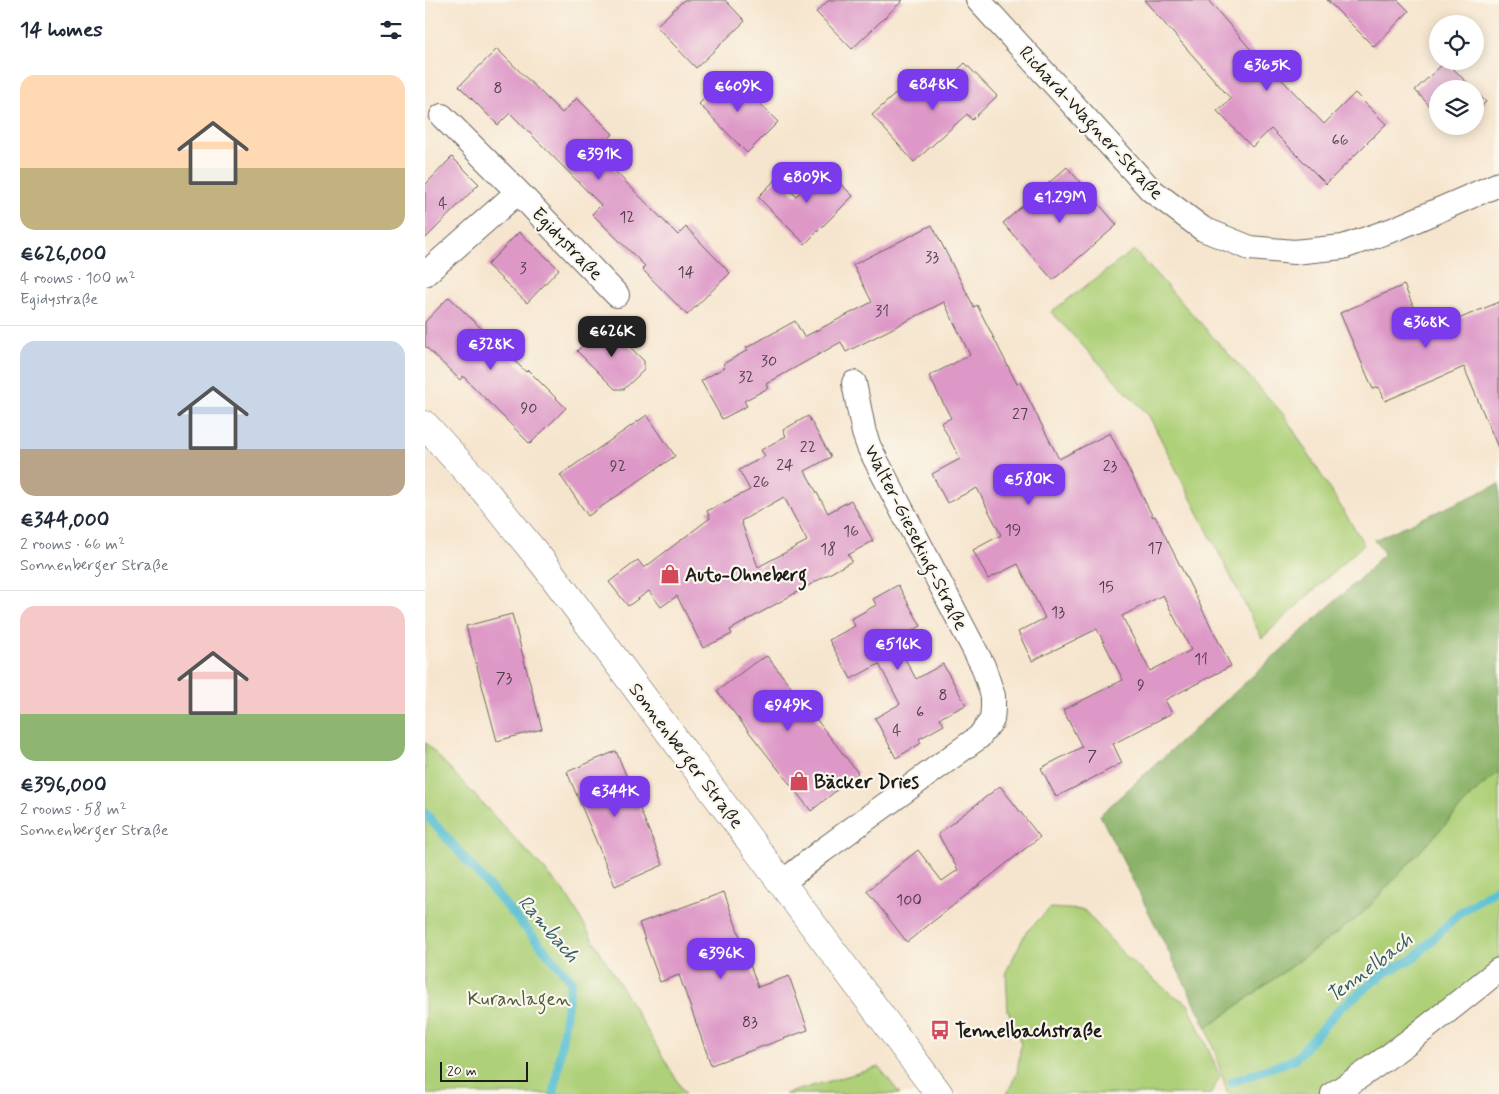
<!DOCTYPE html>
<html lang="en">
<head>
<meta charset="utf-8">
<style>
  :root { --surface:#fff; --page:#f2f2f3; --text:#1f2937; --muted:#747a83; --line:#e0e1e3; --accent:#7c3aed }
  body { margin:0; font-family:Mynerve,sans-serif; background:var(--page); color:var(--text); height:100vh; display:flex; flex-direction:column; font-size:19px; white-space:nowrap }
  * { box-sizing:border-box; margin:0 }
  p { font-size:16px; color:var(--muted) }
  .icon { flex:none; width:28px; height:28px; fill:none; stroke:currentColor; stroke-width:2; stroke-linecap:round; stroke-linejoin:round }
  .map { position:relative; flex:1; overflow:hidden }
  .side { display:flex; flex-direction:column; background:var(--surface); width:425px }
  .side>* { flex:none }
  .buttons { position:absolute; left:1004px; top:15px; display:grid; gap:10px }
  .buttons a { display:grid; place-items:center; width:55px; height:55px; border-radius:50%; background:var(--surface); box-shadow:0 2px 12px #0003; font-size:25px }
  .scale { position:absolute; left:15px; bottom:12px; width:88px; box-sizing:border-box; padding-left:5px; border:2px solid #1c1c1c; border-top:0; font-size:14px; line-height:18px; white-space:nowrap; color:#1c1c1c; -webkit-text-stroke:4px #fbf7ec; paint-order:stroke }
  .price { position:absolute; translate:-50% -42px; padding:0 11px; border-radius:10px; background:var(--accent); color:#fff; font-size:16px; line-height:32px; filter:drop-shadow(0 1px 2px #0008) }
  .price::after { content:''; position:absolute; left:50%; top:30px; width:15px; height:11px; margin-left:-8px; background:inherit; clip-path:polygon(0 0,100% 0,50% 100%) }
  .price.current { background:#222; color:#fff }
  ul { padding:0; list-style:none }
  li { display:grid; align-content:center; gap:10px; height:265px; padding:0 20px }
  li+li { border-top:1px solid var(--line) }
  li span { display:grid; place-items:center; height:155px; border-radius:15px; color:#555 }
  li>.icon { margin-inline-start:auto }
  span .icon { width:90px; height:90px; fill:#fffc; stroke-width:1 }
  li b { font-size:21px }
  h2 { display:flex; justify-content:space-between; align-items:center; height:60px; padding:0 20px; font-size:21px }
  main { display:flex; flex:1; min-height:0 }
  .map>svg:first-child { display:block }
  .green { fill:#aed078; stroke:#65764a }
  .forest { fill:#8ab268; stroke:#536742 }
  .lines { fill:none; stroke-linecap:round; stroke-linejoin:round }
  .stream { stroke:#55bed2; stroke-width:9 }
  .building { fill:#dd98c7; fill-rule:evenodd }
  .minor-casing { stroke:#68625a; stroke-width:26 }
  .secondary-casing { stroke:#68625a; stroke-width:29 }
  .minor { stroke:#fff; stroke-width:24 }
  .secondary { stroke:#fff; stroke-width:28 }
  .labels { text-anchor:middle; stroke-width:4.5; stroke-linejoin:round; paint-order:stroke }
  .number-label { font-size:16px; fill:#4c3b47 }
  .street-label { font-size:19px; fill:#1c1c1c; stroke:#fbf7ec }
  .poi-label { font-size:19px; font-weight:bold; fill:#1c1c1c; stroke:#fbf7ec; text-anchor:start }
  .park-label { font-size:19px; fill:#4f5b3c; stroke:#fbf7ec }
  .water-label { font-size:20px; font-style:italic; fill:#335d65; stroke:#fbf7ec }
</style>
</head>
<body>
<main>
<section class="side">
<h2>14 homes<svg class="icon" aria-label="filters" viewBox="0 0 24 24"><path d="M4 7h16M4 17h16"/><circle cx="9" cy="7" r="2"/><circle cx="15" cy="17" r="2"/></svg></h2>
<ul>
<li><span style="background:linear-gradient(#ffd9b3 60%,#c2b280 0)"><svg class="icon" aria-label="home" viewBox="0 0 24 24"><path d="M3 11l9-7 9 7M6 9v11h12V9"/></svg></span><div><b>€626,000</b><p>4 rooms · 100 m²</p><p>Egidystraße</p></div></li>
<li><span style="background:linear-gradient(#c9d6e8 70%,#b9a48a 0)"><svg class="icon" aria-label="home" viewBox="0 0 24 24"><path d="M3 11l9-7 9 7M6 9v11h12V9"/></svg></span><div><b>€344,000</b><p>2 rooms · 66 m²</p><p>Sonnenberger Straße</p></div></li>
<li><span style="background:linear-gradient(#f6c9c9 70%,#8fb573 0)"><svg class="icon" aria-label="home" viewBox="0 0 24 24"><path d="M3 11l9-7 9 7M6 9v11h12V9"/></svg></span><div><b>€396,000</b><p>2 rooms · 58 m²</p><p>Sonnenberger Straße</p></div></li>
</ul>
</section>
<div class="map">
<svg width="1074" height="1094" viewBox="0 0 1074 1094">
  <rect width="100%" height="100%" fill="#fbf7ec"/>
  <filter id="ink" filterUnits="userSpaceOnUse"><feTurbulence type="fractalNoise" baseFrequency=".02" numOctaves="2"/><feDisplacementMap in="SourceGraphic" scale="10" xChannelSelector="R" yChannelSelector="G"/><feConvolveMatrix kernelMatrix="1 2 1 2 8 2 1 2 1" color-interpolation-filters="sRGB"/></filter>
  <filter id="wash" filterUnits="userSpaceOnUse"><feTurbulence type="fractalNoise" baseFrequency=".0096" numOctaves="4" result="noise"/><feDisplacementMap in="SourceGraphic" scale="20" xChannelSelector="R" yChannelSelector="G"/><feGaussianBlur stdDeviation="1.12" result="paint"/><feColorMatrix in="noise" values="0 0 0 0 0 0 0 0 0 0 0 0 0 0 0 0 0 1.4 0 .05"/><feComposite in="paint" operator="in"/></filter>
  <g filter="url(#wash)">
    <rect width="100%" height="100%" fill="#f6e5ce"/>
    <!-- green -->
    <path class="green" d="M709 250 859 415 939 544 837 638 724 416 626 312Z
      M0 742 139 891 260 1094H0Z
      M1074 772V970L908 1094H803L782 1028 936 915 1053 789Z
      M625 908 659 910 702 958 745 993 763 1004 795 1076 786 1094H582L592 1073 596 1044 583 1010 581 972 601 932Z
      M454 1067 475 1094H359Z"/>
    <!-- forest -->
    <path class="forest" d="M1074 484V772L1053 789 936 915 782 1028 675 815 943 571 959 553 949 540Z"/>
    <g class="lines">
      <!-- stream -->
      <path class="stream" d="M0 813 146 980 129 1094
        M807 1082 870 1059 915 1008 961 972 988 959 1033 914 1074 887"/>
    </g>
    <g id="blocks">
      <!-- building -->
      <path class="building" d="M259 0H300L320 21 271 68 231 26Z
        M404 0H478L427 49 391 12Z
        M719 0H783L841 67 843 65 899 124 930 93 961 124 901 184 846 129 827 147 792 111 806 99Z
        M902 0H973L984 11 949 47Z
        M72 49 137 113 152 98 188 134 171 152 253 235 261 227 305 273 262 315 217 269 220 266 167 214 176 205 85 113 73 125 34 86Z
        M1021 61 1048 89H1012V114L990 90Z
        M540 63 572 96 547 120 542 114 489 162 447 115 485 81 502 99Z
        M305 73 353 122 322 153 274 104Z
        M1050 91 1061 102 1050 112Z
        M27 157 54 184 0 239V185Z
        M642 167 692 225 628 280 578 223Z
        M399 168 428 196 380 244 333 197 352 178 371 196Z
        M507 225 549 307 552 305 592 384 595 382 634 459 685 433 728 517 730 516 806 666 740 700 747 713 688 744 697 763 631 797 616 768 657 747 638 710 698 680 672 629 607 661 593 632 620 618 593 564 563 579 548 550 576 535 552 488 522 503 507 474 535 459 516 423 526 418 504 376 545 355 519 302 421 352 416 342 341 384 343 388 319 401 322 406 297 419 276 381 300 367 298 364 323 350 321 348 370 321 379 337 447 302 428 265ZM738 595 766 650 725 671 697 616Z
        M94 232 134 269 102 303 62 265Z
        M979 285 1000 333 1074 302V450L1039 367 960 401 954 387 948 389 915 313Z
        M24 297 101 372 103 370 141 408 105 444 38 376 35 380 0 346V322Z
        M181 323 219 361V370L199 389H190L152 351Z
        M222 415 250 456 163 516 135 475Z
        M383 416 406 457 380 471 403 513 426 500 448 541 423 555 427 561 305 630 307 634 278 648 252 596 236 607 224 591 203 606 184 582 213 560 219 568 285 518 282 511 325 490 314 470 340 456 336 450 361 436 358 430ZM359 497 382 541 333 567 316 521Z
        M473 585 496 626 470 640 491 679 518 664 541 705 515 718 519 725 494 739 496 743 471 758 450 718 475 704 454 664 426 679 404 640 430 626 426 619 451 605 448 599Z
        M87 614 117 729 72 741 41 626Z
        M342 656 433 773 386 811 292 691 329 663Z
        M191 751 238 865 190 886 142 772Z
        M575 786 615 837 482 942 442 891 493 850 517 881 533 870 513 834Z
        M299 892 333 987 364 976 383 1030 286 1065 254 975 235 982 214 923Z"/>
    </g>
  </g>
  <g filter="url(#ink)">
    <use href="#blocks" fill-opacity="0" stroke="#68625a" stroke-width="1"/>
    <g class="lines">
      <defs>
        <path id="minor" d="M553 0 726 190 778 229 825 248 869 252 918 247 970 229 1074 184
          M17 116 93 192 192 295
          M0 274 93 192
          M357 883 397 851 554 737 567 720 568 708V696L558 666 444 447 439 433 429 383
          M908 1094C967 1057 1020 1013 1074 970"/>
        <path id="secondary" d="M0 425 59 490 119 564 514 1094"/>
      </defs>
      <!-- minor casing -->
      <use href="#minor" class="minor-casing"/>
      <!-- secondary casing -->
      <use href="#secondary" class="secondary-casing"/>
      <!-- minor -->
      <use href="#minor" class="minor"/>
      <!-- secondary -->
      <use href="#secondary" class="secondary"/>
    </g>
  </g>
  <!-- icons -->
  <defs>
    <symbol id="shop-bare" viewBox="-9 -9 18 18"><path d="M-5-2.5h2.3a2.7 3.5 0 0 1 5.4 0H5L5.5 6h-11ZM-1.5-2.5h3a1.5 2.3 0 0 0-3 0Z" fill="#d1495b" stroke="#fbf7ec" stroke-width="2.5" paint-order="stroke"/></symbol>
    <symbol id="bus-bare" viewBox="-9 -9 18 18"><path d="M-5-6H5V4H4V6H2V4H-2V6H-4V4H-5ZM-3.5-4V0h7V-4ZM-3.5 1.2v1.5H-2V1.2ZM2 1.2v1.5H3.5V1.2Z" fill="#d1495b" stroke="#fbf7ec" stroke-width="2.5" paint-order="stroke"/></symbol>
  </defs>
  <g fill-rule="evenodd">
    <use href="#shop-bare" x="231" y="560" width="28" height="28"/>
    <use href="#shop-bare" x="360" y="767" width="28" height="28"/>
    <use href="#bus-bare" x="501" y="1016" width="28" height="28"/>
  </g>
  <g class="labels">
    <!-- number labels -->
    <g class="number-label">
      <text x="73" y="93">8</text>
      <text x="915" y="145">66</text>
      <text x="18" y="208">4</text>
      <text x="202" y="222">12</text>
      <text x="507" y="262">33</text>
      <text x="98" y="273">3</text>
      <text x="261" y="277">14</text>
      <text x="457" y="316">31</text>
      <text x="344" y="366">30</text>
      <text x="321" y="382">32</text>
      <text x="104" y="413">90</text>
      <text x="595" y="419">27</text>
      <text x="383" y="452">22</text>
      <text x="360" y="470">24</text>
      <text x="193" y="471">92</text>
      <text x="685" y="471">23</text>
      <text x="336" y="487">26</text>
      <text x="588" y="535">19</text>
      <text x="426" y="536">16</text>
      <text x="730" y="553">17</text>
      <text x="403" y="554">18</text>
      <text x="681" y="592">15</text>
      <text x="633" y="617">13</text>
      <text x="776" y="664">11</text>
      <text x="79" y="683">73</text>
      <text x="716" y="690">9</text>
      <text x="518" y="700">8</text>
      <text x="495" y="717">6</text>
      <text x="472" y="735">4</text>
      <text x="667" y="761">7</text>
      <text x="484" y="905">100</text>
      <text x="325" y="1027">83</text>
    </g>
    <!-- street labels -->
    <g class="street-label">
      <text transform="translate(667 122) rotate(47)" y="7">Richard-Wagner-Straße</text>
      <text transform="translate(143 243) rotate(46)" y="7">Egidystraße</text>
      <text transform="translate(492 537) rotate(63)" y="7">Walter-Gieseking-Straße</text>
      <text transform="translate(262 755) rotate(53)" y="7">Sonnenberger Straße</text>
    </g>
    <!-- poi labels -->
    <g class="poi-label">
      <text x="260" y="581">Auto-Ohneberg</text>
      <text x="389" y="788">Bäcker Dries</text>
      <text x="530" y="1037">Tennelbachstraße</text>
    </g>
    <!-- park labels -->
    <g class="park-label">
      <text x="94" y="1005">Kuranlagen</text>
    </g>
    <!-- water labels -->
    <g class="water-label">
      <text transform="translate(124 928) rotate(49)" y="7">Rambach</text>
      <text transform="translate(944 967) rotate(-37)" y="7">Tennelbach</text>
    </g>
  </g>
</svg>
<div class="buttons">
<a><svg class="icon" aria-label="locate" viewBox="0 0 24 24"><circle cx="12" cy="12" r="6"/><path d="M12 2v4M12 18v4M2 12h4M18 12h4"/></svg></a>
<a><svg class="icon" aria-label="layers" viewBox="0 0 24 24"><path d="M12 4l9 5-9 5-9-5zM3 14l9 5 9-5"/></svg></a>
</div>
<div class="scale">20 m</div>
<b class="price" style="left:842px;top:92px">€365K</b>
<b class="price" style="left:508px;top:111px">€848K</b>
<b class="price" style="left:313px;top:113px">€609K</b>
<b class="price" style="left:174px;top:181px">€391K</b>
<b class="price" style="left:382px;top:204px">€809K</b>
<b class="price" style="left:635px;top:224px">€1.29M</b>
<b class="price" style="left:1001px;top:349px">€368K</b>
<b class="price current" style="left:187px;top:358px">€626K</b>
<b class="price" style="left:66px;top:371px">€328K</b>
<b class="price" style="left:604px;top:506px">€580K</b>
<b class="price" style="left:473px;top:671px">€516K</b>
<b class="price" style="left:363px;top:732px">€949K</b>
<b class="price" style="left:190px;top:818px">€344K</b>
<b class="price" style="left:296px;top:980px">€396K</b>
</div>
</main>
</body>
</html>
